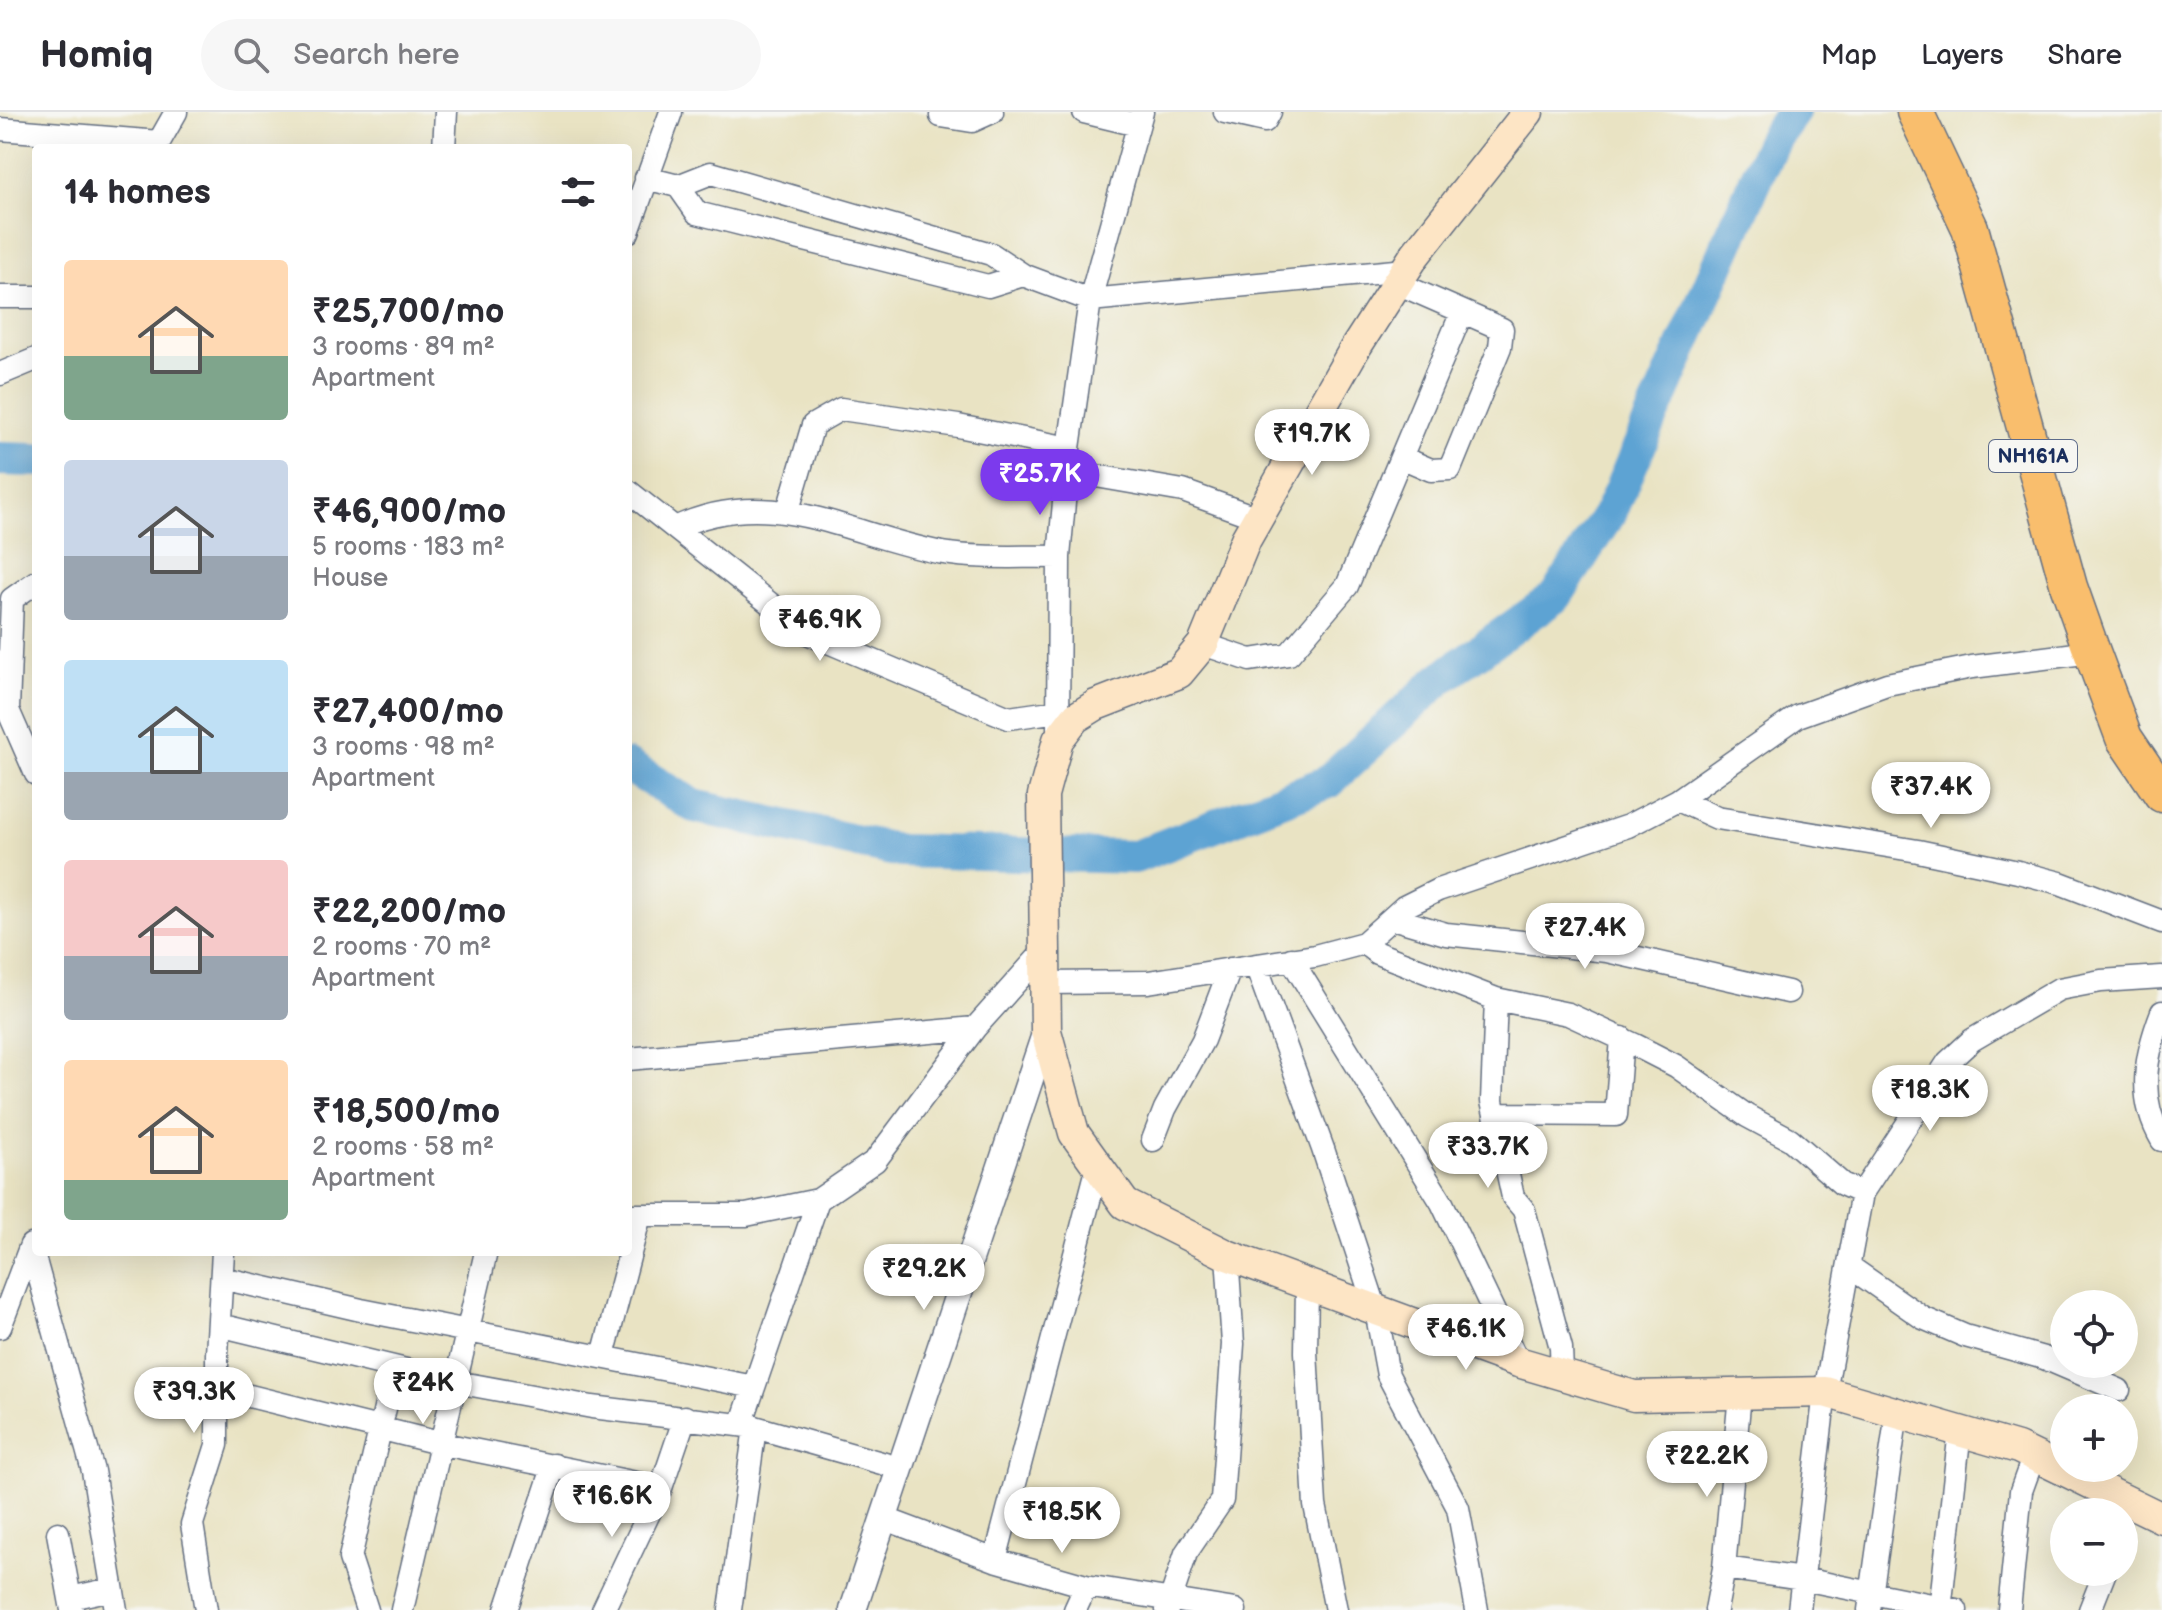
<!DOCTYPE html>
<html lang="en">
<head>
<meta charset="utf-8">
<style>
  :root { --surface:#fff; --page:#f7f7f7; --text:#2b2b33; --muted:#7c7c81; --line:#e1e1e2; --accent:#7c3aed }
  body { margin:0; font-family:"Balsamiq Sans",sans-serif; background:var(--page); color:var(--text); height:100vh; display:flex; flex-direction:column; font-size:30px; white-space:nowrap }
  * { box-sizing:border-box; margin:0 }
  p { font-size:26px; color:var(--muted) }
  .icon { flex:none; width:44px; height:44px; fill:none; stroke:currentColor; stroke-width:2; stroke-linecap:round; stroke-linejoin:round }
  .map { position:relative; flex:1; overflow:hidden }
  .drawer { position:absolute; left:32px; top:32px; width:600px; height:1112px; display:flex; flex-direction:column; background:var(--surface); border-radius:8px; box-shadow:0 8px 32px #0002 }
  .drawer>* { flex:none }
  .controls { position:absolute; left:2050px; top:1178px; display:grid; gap:16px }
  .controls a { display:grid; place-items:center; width:88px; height:88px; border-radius:50%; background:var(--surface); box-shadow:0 8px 32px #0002; font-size:40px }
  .price { position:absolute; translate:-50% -68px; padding:0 18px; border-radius:28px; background:#fff; color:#222; font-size:26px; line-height:52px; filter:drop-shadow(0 2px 4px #0008) }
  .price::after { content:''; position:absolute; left:50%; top:48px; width:24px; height:18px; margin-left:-12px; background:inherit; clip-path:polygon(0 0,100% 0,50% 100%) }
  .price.selected { background:var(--accent); color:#fff }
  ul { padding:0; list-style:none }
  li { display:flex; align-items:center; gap:24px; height:200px; padding:0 32px }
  li span { display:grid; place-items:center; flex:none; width:224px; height:160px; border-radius:8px; color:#555 }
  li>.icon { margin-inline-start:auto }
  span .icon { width:96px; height:96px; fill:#fffc; stroke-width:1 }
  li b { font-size:34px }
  h2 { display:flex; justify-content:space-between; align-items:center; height:96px; padding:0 32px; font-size:34px }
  header { display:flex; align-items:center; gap:48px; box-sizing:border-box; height:112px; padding:0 40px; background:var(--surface); border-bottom:2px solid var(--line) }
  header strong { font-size:38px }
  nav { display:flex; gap:44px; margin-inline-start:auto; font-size:28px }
  .search { width:560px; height:72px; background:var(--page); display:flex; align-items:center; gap:20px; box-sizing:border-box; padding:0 28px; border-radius:44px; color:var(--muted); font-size:30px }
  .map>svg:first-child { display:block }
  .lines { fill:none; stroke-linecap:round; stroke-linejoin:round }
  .river { stroke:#5da3d3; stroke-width:34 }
  .minor-casing { stroke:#636e81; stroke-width:25 }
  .tertiary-casing { stroke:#636e81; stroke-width:29 }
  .secondary-casing { stroke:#636e81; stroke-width:33 }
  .trunk-casing { stroke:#636e81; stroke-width:39 }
  .minor { stroke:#fff; stroke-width:22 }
  .tertiary { stroke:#fff; stroke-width:26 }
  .secondary { stroke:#fde5c5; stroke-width:30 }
  .trunk { stroke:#f9be6d; stroke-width:36 }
  .labels { text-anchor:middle; stroke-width:6; stroke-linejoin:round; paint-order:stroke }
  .shield { fill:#f6f6f2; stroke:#5d6b8a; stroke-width:2 }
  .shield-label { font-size:20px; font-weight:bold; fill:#1b2f5e }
</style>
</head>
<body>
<header>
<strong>Homiq</strong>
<div class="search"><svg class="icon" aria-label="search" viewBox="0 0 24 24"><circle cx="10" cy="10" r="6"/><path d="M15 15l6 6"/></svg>Search here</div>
<nav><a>Map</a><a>Layers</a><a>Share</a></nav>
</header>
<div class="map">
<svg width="2162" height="1498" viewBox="0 0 2162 1498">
  <rect width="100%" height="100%" fill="#f6f6f2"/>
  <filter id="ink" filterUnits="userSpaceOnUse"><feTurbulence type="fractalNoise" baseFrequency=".0125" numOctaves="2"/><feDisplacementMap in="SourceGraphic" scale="16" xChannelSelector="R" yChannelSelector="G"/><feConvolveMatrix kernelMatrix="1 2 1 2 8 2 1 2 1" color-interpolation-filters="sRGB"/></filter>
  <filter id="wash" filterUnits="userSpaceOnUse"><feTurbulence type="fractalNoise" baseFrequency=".006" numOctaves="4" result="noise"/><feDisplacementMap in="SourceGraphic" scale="32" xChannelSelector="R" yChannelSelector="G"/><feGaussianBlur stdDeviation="1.8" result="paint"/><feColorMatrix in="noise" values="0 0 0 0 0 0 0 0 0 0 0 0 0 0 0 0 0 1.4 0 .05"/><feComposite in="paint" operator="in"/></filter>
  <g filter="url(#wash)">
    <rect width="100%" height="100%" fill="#e9e3c3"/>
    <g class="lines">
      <!-- river -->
      <path class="river" d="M0 347 36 348
        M628 654 694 694 900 739 1135 745 1328 670 1440 567 1556 484 1611 399 1773 28 1793 0"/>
    </g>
  </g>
  <g filter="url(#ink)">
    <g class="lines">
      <defs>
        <path id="minor" d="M1084 0 1138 13
          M1225 0 1265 9 1270 0
          M941 4 972 9 992 0
          M0 17 159 30 176 0
          M444 36 446 0
          M646 66 678 74 697 101 988 174 1023 163
          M678 74 711 61 991 142 1023 163 1090 188 1405 158
          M628 120 671 0
          M1397 171 1502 217 1500 235 1450 357 1431 358 1401 345
          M0 185H36
          M0 262 36 247
          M1067 359 1183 379 1258 406
          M628 379 807 521 1009 606 1058 599
          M788 398 813 313 841 297 958 314 1069 336
          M675 416C772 370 849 424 943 441 980 447 1021 444 1059 445
          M36 470 12 487 8 598 36 662
          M1203 532 1250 548 1289 542 1347 474 1462 200
          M1058 628 1059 445 1069 336 1090 188 1142 0
          M1678 688 1717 706 1918 739 2018 760 2060 771 2162 810
          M1392 806 1446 822 1607 839 1788 880
          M1364 831 1377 841 1496 887 1568 902 1635 933 1676 954 1747 1004 1790 1027 1842 1072 1862 1081
          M1291 847 1442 1091 1518 1250
          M1256 853 1323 1037 1376 1198 1388 1263 1458 1396 1477 1498
          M1045 871 1148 870 1315 844 1364 831 1404 795 1438 778 1628 714 1678 688 1798 604 1887 572 1972 555 2092 540
          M1496 887 1492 989 1513 1085 1524 1098 1561 1236 1562 1261
          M2162 900C2145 944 2137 986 2162 1028
          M628 947 975 916
          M1497 1002 1616 1003 1622 926
          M1153 1028 1165 997 1203 928 1230 857
          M628 1103H746L818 1088 875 1049 975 916 1044 839
          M31 1134 93 1359 116 1498
          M1850 1155 1923 1206 1965 1224 2044 1246 2119 1278
          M222 1166 361 1198 754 1275
          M1307 1173 1306 1240 1315 1393 1336 1498
          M219 1213 456 1270 592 1295 755 1315
          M0 1215 31 1133
          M603 1244 640 1103
          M217 1276 443 1332 661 1376
          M741 1313 818 1088
          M883 1406 995 1448 1086 1474 1235 1498
          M58 1421 72 1498
          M995 1448 1098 1054
          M1724 1456 1803 1467 1956 1498
          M70 1486 112 1477
          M206 1498 192 1412 217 1333V1242L223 1140
          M367 1498 350 1446 394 1258
          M402 1498 486 1140
          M506 1498 554 1353
          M603 1498 661 1376 685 1305
          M730 1498 755 1315 899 1356
          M1075 1498 1086 1474
          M1167 1498 1186 1441 1222 1388 1233 1232 1227 1143
          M1716 1498 1724 1456 1740 1282
          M1799 1498 1825 1280 1862 1081 1948 950 1972 928 2059 877 2101 869 2162 865
          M1869 1498 1897 1300
          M1940 1498 1960 1318
          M2009 1498 2021 1379 2034 1343
          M2090 1498 2105 1460"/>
        <path id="tertiary" d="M853 1498 1046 919"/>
        <path id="secondary" d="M1528 0 1415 143 1354 238 1246 427 1203 532 1179 561 1096 593 1075 606 1058 628 1043 683 1046 919 1074 1021 1125 1092 1227 1143 1518 1250 1634 1284 1825 1280 2018 1336 2162 1406"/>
        <path id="trunk" d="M1915 0 1970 116 2069 475 2092 540 2124 626 2162 682"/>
      </defs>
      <!-- minor casing -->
      <use href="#minor" class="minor-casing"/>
      <!-- tertiary casing -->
      <use href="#tertiary" class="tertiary-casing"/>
      <!-- secondary casing -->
      <use href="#secondary" class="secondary-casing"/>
      <!-- trunk casing -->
      <use href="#trunk" class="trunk-casing"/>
      <!-- minor -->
      <use href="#minor" class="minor"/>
      <!-- tertiary -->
      <use href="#tertiary" class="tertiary"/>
      <!-- secondary -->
      <use href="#secondary" class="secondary"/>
      <!-- trunk -->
      <use href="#trunk" class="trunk"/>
    </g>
  </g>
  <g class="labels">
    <!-- shield labels -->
    <rect class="shield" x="1989" y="328" width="88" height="32" rx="6"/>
    <g class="shield-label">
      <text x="2033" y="351">NH161A</text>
    </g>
  </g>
</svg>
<div class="controls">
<a><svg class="icon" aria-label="locate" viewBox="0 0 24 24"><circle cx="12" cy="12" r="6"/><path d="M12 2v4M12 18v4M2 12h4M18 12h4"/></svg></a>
<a>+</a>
<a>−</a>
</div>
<b class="price" style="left:1312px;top:365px">₹19.7K</b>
<b class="price selected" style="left:1040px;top:405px">₹25.7K</b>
<b class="price" style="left:820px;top:551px">₹46.9K</b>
<b class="price" style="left:1931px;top:718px">₹37.4K</b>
<b class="price" style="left:1585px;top:859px">₹27.4K</b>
<b class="price" style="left:1930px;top:1021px">₹18.3K</b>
<b class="price" style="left:1488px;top:1078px">₹33.7K</b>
<b class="price" style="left:924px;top:1200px">₹29.2K</b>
<b class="price" style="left:1466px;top:1260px">₹46.1K</b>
<b class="price" style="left:423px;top:1314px">₹24K</b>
<b class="price" style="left:194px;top:1323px">₹39.3K</b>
<b class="price" style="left:1707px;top:1387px">₹22.2K</b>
<b class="price" style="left:612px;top:1427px">₹16.6K</b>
<b class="price" style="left:1062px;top:1443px">₹18.5K</b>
<section class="drawer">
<h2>14 homes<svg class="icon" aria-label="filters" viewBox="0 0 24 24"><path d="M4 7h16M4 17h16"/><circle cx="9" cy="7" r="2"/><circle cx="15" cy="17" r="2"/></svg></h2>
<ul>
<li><span style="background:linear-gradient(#ffd9b3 60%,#7fa58c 0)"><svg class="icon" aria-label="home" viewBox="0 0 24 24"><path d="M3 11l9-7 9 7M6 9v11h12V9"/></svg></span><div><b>₹25,700/mo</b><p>3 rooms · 89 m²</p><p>Apartment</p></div></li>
<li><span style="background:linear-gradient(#c9d6e8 60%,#9aa5b1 0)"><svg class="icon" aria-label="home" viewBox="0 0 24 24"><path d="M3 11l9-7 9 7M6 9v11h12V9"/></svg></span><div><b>₹46,900/mo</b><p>5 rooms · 183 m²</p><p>House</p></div></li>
<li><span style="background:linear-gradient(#bfe0f5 70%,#9aa5b1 0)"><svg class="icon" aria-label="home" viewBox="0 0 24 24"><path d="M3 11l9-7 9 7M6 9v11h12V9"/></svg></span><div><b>₹27,400/mo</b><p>3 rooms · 98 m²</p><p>Apartment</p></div></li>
<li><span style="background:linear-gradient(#f6c9c9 60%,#9aa5b1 0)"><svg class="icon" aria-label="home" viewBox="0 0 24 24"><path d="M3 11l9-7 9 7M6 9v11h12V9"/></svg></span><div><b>₹22,200/mo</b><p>2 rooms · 70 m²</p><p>Apartment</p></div></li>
<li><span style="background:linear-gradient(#ffd9b3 75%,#7fa58c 0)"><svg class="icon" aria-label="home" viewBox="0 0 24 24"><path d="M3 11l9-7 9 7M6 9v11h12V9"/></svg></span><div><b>₹18,500/mo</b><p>2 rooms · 58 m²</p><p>Apartment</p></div></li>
</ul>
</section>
</div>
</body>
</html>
